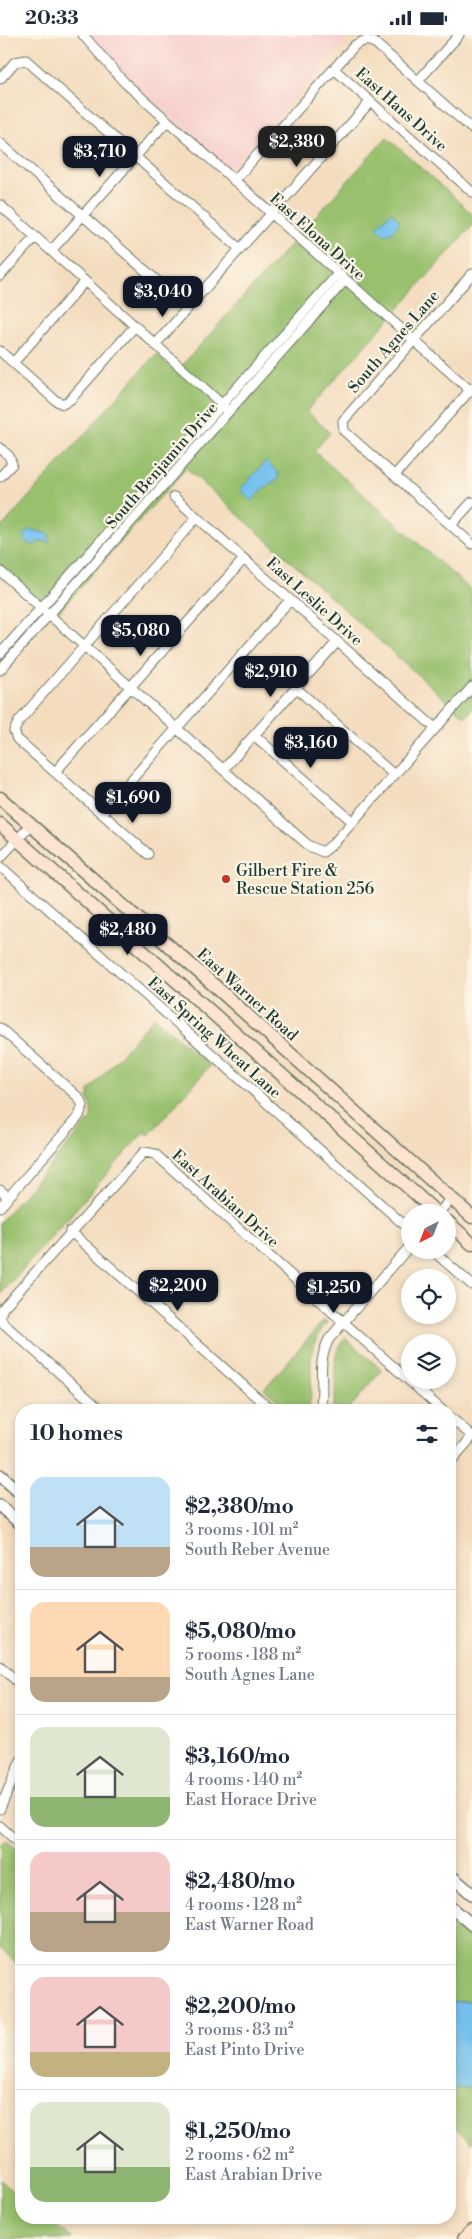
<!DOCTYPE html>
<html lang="en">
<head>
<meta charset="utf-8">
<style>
  :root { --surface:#fff; --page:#f6f6f7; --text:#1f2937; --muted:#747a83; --line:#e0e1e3; --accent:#111827 }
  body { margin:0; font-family:"Libre Bodoni",serif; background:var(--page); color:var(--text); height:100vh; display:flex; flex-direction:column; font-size:19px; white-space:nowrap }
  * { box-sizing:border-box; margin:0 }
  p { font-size:16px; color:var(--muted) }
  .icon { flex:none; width:28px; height:28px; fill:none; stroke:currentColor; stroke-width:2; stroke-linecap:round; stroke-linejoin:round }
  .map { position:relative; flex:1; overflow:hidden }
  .side { position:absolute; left:15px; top:1369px; width:441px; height:820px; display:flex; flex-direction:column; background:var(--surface); border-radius:20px; box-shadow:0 2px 8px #0003 }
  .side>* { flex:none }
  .needle { width:32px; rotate:222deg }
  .controls { position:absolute; left:401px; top:1169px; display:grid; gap:10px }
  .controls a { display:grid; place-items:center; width:55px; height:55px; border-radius:50%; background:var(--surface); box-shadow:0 2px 8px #0003; font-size:25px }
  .price { position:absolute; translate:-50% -42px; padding:0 11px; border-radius:10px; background:var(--accent); color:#fff; font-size:16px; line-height:32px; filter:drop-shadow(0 1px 2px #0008) }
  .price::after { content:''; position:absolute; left:50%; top:30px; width:15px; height:11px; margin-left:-8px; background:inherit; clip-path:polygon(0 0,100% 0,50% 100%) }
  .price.on { background:#222; color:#fff }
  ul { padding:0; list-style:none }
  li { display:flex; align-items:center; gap:15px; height:125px; padding:0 15px }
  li+li { border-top:1px solid var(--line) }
  li span { display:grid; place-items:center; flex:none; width:140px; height:100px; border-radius:15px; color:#555 }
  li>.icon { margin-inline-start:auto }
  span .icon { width:60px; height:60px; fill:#fffc; stroke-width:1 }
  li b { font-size:21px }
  h2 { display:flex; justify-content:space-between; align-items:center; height:60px; padding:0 15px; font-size:21px }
  .status { display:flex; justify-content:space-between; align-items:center; height:35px; padding:0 25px; background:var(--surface); direction:ltr }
  .status svg { height:14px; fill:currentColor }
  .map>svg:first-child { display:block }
  .built { fill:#f7d0ce }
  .green { fill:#98c06d; stroke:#5c7e50 }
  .water { fill:#74c1ee; stroke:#4a7f91 }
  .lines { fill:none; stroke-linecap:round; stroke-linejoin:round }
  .minor-casing { stroke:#6a7565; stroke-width:11 }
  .tertiary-casing { stroke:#6a7565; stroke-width:14 }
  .secondary-casing { stroke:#6a7565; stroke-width:15 }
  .minor { stroke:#fff; stroke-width:9 }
  .tertiary { stroke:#fff; stroke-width:11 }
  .secondary { stroke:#fde4d1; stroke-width:12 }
  .poi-dot { fill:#c8321e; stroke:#fcf5e5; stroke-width:2 }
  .labels { text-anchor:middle; stroke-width:4.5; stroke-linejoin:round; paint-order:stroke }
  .street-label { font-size:16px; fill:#1f3d34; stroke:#fcf5e5 }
  .poi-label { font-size:16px; fill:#1f3d34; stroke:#fcf5e5; text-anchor:start }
</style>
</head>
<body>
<div class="status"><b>20:33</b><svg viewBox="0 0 49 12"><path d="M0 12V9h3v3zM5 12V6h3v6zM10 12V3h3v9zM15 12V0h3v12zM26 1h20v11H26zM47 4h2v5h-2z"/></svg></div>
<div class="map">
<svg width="472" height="2204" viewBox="0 0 472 2204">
  <rect width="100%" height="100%" fill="#fcf5e5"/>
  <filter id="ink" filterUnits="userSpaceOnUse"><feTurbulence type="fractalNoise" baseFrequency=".02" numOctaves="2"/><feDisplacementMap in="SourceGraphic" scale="10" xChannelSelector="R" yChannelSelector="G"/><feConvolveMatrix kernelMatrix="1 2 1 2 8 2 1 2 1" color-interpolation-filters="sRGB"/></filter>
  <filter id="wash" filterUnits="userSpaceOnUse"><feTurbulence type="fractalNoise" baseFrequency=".0096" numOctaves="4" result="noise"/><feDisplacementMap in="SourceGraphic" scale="20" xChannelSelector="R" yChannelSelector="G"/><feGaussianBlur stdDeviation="1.12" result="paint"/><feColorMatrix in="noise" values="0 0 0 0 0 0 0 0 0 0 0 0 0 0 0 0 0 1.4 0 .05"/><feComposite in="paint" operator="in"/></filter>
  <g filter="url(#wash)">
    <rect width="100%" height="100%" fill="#f4ddbf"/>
    <!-- built -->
    <path class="built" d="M89 0H351L237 129 231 133 225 131 121 39Z"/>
    <!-- green -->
    <path class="green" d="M387 102 472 179V191L307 376 330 398 314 416 472 556V674L465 682 186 433 56 580 0 530V494L156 319 176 337Z
      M154 982 210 1031 149 1100 144 1097 0 1260V1187L91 1084V1071L88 1062 90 1059 88 1057Z
      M324 1285 327 1287C299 1322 318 1340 308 1375H288L264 1354Z
      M345 1303 382 1335 348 1375H333C340 1350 327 1325 345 1303Z
      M6 1805 21 1818V1932L0 1913V1809Z
      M450 1876 472 1896V2108L450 2088Z
      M0 2145 21 2162V2182L47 2183 73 2204H0Z"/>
    <!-- water -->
    <path class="water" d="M390 178H393L400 187 393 196 386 200 378 194V191Z
      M266 426 278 438 279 443 263 454 252 466 240 455Z
      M29 494 49 499V507L40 506 33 510 28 509 24 502Z
      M472 1966V2053L463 2052 450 2056V1967Z"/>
  </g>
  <g filter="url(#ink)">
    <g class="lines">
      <defs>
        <path id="minor" d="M83 0 124 47 472 357
          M334 34 472 157
          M0 44 15 27 26 25 240 214
          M418 46 459 0
          M0 108 188 273
          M234 146 355 10 366 5 375 8 472 94
          M0 170 225 372
          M51 216 167 86
          M472 239 343 386 344 396 472 509
          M0 241 35 202
          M155 310 370 67
          M0 316 55 365 63 369 71 364 135 291
          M13 328 85 246
          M0 413 9 421 12 429 0 442
          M395 440 472 353
          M174 462 435 693
          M451 490 472 467
          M0 536 309 811 323 817 334 808 472 652
          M0 619 338 239
          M0 635 345 245
          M296 653 394 740
          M254 700 353 787
          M223 735 337 607
          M56 736 244 524
          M102 778 290 565
          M148 819 17 704 14 696 19 686 197 482
          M0 823 31 790
          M0 831 410 1195
          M0 993 78 1062 83 1070 79 1081 0 1172
          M0 1155 8 1162
          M439 1178 451 1163
          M70 1196 271 1375
          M432 1215 472 1250
          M101 1375 3 1288 0 1281 3 1273 144 1117 155 1119 442 1375
          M320 1375C326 1347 315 1332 329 1304L410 1211
          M450 1382 472 1401
          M450 1427 472 1402
          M0 1631 21 1650
          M0 1774 21 1725
          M0 1791 21 1810"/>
        <path id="tertiary" d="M0 1440 21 1459
          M0 1471 21 1489
          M450 1840 472 1859
          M450 1871 472 1890"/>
        <path id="secondary" d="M0 763 216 952 472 1182
          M0 789 437 1178
          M448 1187 472 1209
          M464 2204 472 2196"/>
      </defs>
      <!-- minor casing -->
      <use href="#minor" class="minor-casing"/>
      <!-- tertiary casing -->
      <use href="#tertiary" class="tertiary-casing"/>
      <!-- secondary casing -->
      <use href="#secondary" class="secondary-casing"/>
      <!-- minor -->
      <use href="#minor" class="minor"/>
      <!-- tertiary -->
      <use href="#tertiary" class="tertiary"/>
      <!-- secondary -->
      <use href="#secondary" class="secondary"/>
    </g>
  </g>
  <!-- markers -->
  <circle class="poi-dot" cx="226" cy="844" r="5"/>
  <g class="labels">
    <!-- street labels -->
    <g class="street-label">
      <text transform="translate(402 74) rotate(42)" y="6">East Hans Drive</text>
      <text transform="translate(318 201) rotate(42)" y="6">East Elona Drive</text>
      <text transform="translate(393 306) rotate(-49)" y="6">South Agnes Lane</text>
      <text transform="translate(161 430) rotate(-49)" y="6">South Benjamin Drive</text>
      <text transform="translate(315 566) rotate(42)" y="6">East Leslie Drive</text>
      <text transform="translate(248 959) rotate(42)" y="6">East Warner Road</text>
      <text transform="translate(215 1002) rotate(42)" y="6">East Spring Wheat Lane</text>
      <text transform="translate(226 1163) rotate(42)" y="6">East Arabian Drive</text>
    </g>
    <!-- poi labels -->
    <g class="poi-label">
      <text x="236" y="841">Gilbert Fire &amp;<tspan x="236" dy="18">Rescue Station 256</tspan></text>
    </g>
  </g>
</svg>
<div class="controls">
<a><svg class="needle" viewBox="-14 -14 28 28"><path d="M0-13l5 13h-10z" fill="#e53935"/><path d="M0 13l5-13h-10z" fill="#747a83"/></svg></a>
<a><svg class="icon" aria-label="locate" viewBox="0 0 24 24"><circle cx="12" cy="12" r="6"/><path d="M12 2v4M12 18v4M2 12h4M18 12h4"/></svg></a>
<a><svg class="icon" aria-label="layers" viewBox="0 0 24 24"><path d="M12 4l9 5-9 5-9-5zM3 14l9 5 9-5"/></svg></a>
</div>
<b class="price on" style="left:297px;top:133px">$2,380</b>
<b class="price" style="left:100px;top:143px">$3,710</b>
<b class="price" style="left:163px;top:283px">$3,040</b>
<b class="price" style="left:141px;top:622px">$5,080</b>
<b class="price" style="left:271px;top:663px">$2,910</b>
<b class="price" style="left:311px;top:734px">$3,160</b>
<b class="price" style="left:133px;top:789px">$1,690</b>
<b class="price" style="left:128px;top:921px">$2,480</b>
<b class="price" style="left:178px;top:1277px">$2,200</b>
<b class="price" style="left:334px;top:1279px">$1,250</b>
<section class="side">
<h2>10 homes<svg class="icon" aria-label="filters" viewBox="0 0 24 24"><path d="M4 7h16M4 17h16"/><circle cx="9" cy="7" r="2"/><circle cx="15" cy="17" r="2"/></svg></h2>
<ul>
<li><span style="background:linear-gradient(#bfe0f5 70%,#b9a48a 0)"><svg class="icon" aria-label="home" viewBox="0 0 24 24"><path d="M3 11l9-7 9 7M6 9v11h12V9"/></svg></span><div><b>$2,380/mo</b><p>3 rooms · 101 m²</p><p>South Reber Avenue</p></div></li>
<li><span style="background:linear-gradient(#ffd9b3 75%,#b9a48a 0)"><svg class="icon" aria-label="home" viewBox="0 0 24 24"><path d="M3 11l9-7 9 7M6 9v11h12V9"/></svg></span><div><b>$5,080/mo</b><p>5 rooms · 188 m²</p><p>South Agnes Lane</p></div></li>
<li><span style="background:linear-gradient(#dfe7d0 70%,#8fb573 0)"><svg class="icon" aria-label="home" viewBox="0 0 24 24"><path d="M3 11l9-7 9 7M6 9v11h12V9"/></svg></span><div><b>$3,160/mo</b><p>4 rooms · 140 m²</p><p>East Horace Drive</p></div></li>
<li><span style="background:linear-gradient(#f6c9c9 60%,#b9a48a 0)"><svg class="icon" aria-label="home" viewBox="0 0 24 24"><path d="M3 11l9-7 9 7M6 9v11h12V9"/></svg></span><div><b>$2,480/mo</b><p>4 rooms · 128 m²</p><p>East Warner Road</p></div></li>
<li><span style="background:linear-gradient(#f6c9c9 75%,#c2b280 0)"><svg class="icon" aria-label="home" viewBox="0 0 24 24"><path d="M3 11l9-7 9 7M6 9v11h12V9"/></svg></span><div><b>$2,200/mo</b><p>3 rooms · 83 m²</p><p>East Pinto Drive</p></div></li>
<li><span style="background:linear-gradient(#dfe7d0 65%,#8fb573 0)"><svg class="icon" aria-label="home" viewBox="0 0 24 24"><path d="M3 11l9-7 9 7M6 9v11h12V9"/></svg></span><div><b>$1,250/mo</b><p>2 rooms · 62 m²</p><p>East Arabian Drive</p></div></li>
</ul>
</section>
</div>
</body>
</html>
